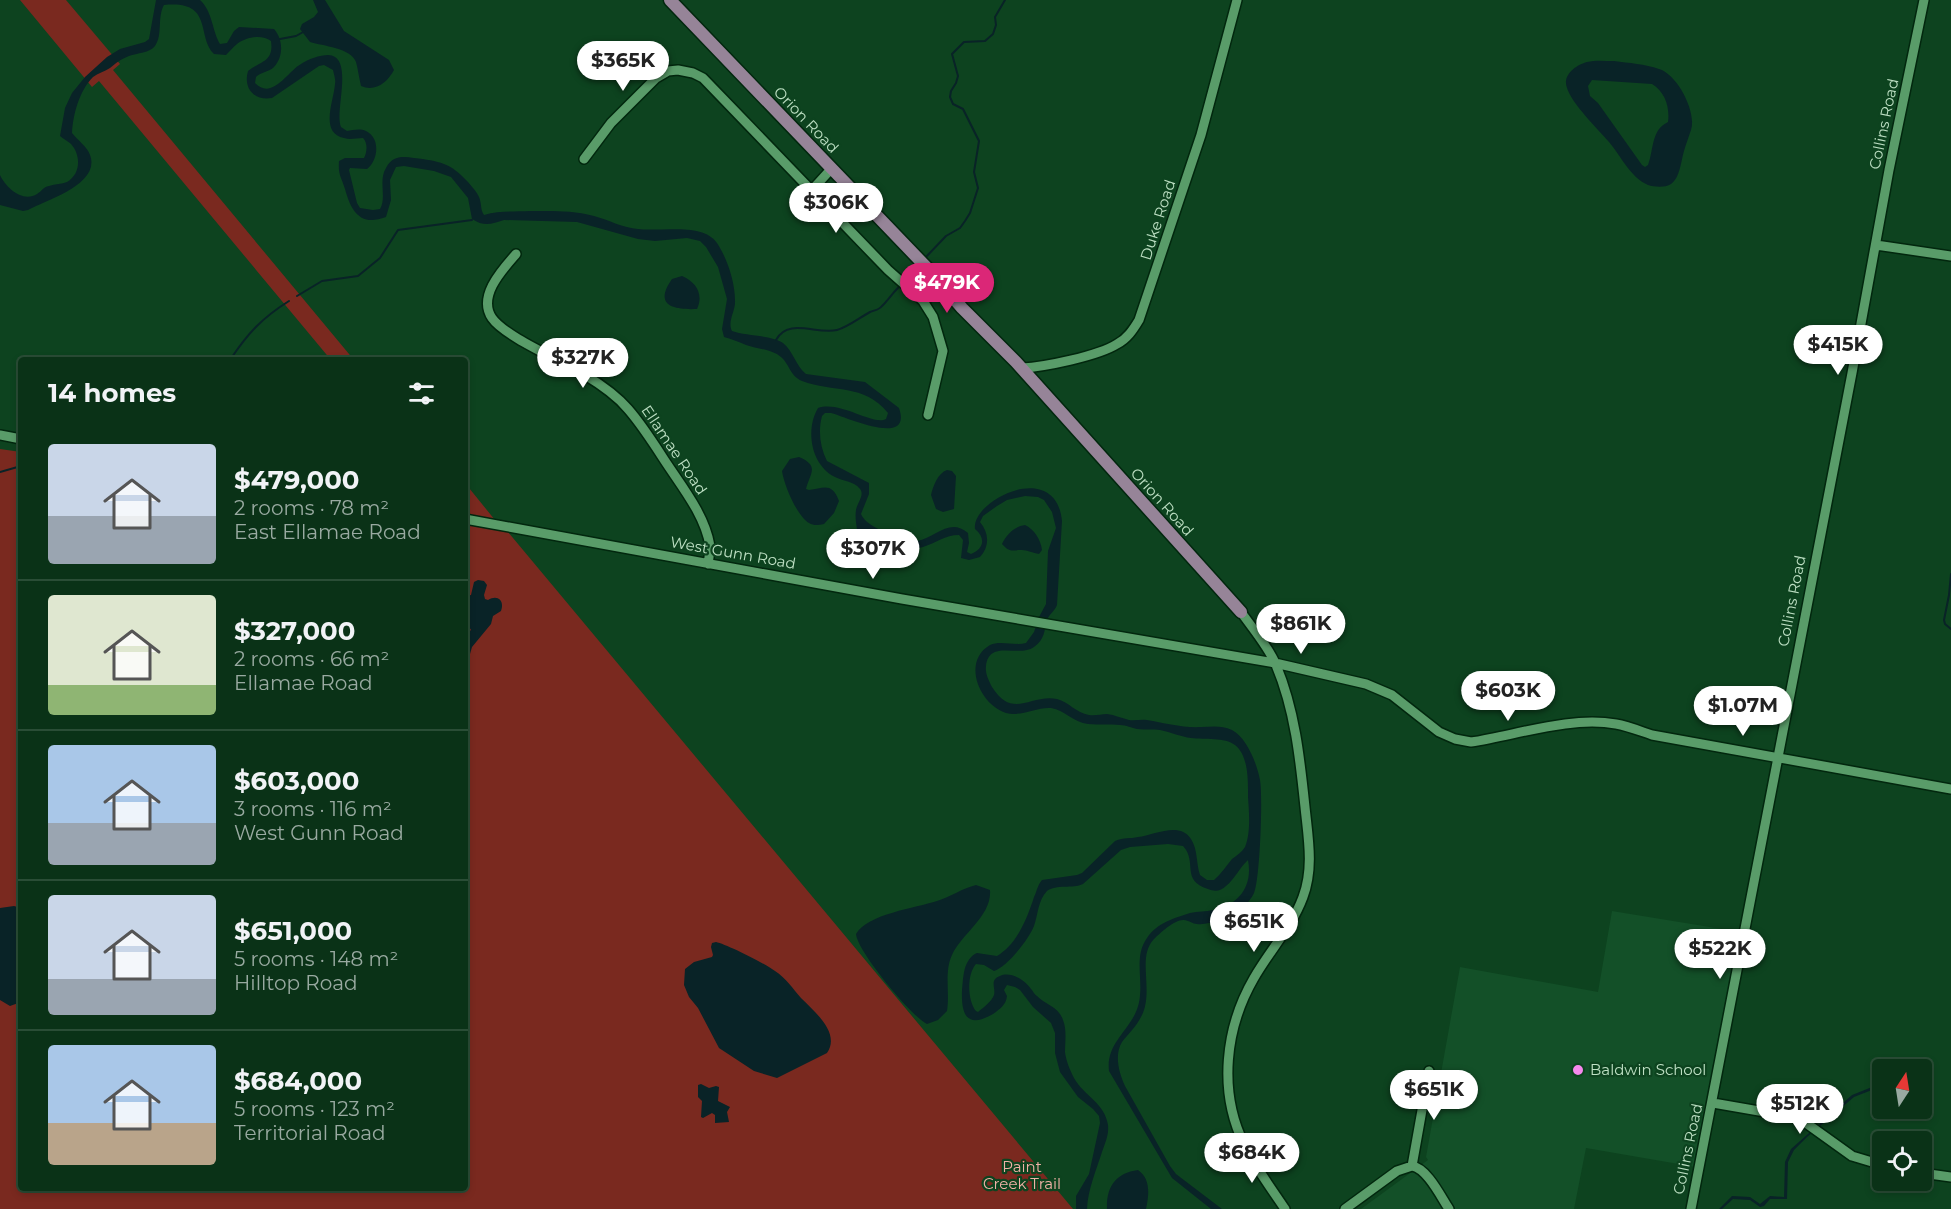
<!DOCTYPE html>
<html lang="en">
<head>
<meta charset="utf-8">
<style>
  :root { --surface:#0a3217; --page:#183e24; --text:#f1f3f6; --muted:#99aaa1; --line:#2a4d36; --accent:#db2777 }
  body { margin:0; font-family:Montserrat,sans-serif; background:var(--page); color:var(--text); height:100vh; display:flex; flex-direction:column; font-size:22px; white-space:nowrap }
  * { box-sizing:border-box; margin:0 }
  p { font-size:20px; color:var(--muted) }
  .icon { flex:none; width:33px; height:33px; fill:none; stroke:currentColor; stroke-width:2; stroke-linecap:round; stroke-linejoin:round }
  .map { position:relative; flex:1; overflow:hidden }
  .panel { position:absolute; left:18px; top:357px; width:450px; height:834px; display:flex; flex-direction:column; background:var(--surface); border-radius:6px; box-shadow:0 3px 9px #0003,0 0 0 2px var(--line) }
  .panel>* { flex:none }
  .needle { width:39px; rotate:12deg }
  .controls { position:absolute; left:1872px; top:1059px; display:grid; gap:12px }
  .controls a { display:grid; place-items:center; width:60px; height:60px; border-radius:6px; background:var(--surface); box-shadow:0 3px 9px #0003,0 0 0 2px var(--line); font-size:30px }
  .price { position:absolute; translate:-50% -51px; padding:0 14px; border-radius:21px; background:#fff; color:#222; font-size:20px; line-height:39px; filter:drop-shadow(0 2px 3px #0008) }
  .price::after { content:''; position:absolute; left:50%; top:36px; width:18px; height:14px; margin-left:-9px; background:inherit; clip-path:polygon(0 0,100% 0,50% 100%) }
  .price.on { background:var(--accent); color:#fff }
  ul { padding:0; list-style:none }
  li { display:flex; align-items:center; gap:18px; height:150px; padding:0 30px }
  li+li { border-top:2px solid var(--line) }
  li span { display:grid; place-items:center; flex:none; width:168px; height:120px; border-radius:6px; color:#555 }
  li>.icon { margin-inline-start:auto }
  span .icon { width:72px; height:72px; fill:#fffc; stroke-width:1 }
  li b { font-size:26px }
  h2 { display:flex; justify-content:space-between; align-items:center; height:72px; padding:0 30px; font-size:26px }
  .map>svg:first-child { display:block }
  .built { fill:#135028 }
  .green { fill:#7a291f }
  .water { fill:#092327; fill-rule:evenodd }
  .lines { fill:none; stroke-linecap:round; stroke-linejoin:round }
  .stream { stroke:#092327; stroke-width:2 }
  .minor-casing { stroke:#02270e; stroke-width:12 }
  .major-casing { stroke:#02270e; stroke-width:15 }
  .minor { stroke:#599c69; stroke-width:9 }
  .major { stroke:#968498; stroke-width:12 }
  .poi-dot { fill:#f689ed; stroke:#0d431f; stroke-width:2 }
  .labels { text-anchor:middle; stroke-width:4.5; stroke-linejoin:round; paint-order:stroke }
  .street-label { font-size:15px; fill:#bee0c4; stroke:#0d431f }
  .poi-label { font-size:15px; fill:#bee0c4; stroke:#0d431f; text-anchor:start }
  .park-label { font-size:15px; fill:#f1b2a7; stroke:#0d431f }
</style>
</head>
<body>
<div class="map">
<svg width="1951" height="1209" viewBox="0 0 1951 1209">
  <rect width="100%" height="100%" fill="#0d431f"/>
  <!-- built -->
  <path class="built" d="M1612 911 1740 932 1696 1167 1586 1148 1574 1209H1361L1428 1160 1426 1157 1460 967 1598 992Z"/>
  <!-- green -->
  <path class="green" d="M20 0H66L120 64 113 70 354 360H331L99 81 92 87Z
    M0 449 21 452V1188H465V483L499 525 503 526 1073 1209H0Z"/>
  <!-- water -->
  <path class="water" d="M156 0H200C213 12 212 31 220 44L227 43 234 31 239 27 274 29C283 39 284 56 274 67 269 72 261 72 256 77L255 83C272 101 288 71 301 64 308 59 320 55 328 55 355 56 334 112 341 127L347 131C353 130 360 128 366 131 381 138 378 161 367 169L350 168 349 170 357 203 360 208 373 210 380 209C387 197 378 181 386 168 392 156 402 156 414 158 439 161 451 163 468 182 472 187 477 192 479 197 482 204 480 209 484 215 500 210 514 212 530 211 553 211 571 210 594 216 609 220 623 228 638 229 661 232 703 222 717 243 727 258 735 282 735 300 736 311 727 321 732 331 746 336 771 335 783 343 793 351 796 366 806 374L865 382 899 408C913 448 846 417 831 413H825L822 416C818 431 820 447 827 461L869 483V494L861 514C868 530 902 538 917 541 936 537 950 517 968 533L969 543 967 552 971 554C984 549 986 538 975 529 971 500 1056 458 1062 521L1057 605C1055 611 1049 614 1047 620 1044 631 1045 639 1034 647 1019 658 989 639 986 666 985 674 989 681 992 687 1013 720 1030 694 1057 699 1069 702 1076 713 1089 715 1095 716 1101 714 1107 714 1115 715 1121 718 1129 720 1135 721 1141 719 1147 720 1164 723 1183 728 1201 727 1212 727 1221 725 1232 730 1247 738 1257 764 1260 780 1263 795 1260 880 1254 893 1248 906 1232 917 1219 920 1213 922 1204 925 1197 924 1193 924 1188 920 1184 920 1175 919 1160 933 1154 939 1136 958 1155 991 1141 1017 1136 1027 1128 1034 1122 1042 1114 1055 1119 1073 1125 1086L1170 1166 1176 1174 1222 1209H1211L1172 1178 1109 1071C1106 1046 1125 1034 1135 1014 1148 988 1131 960 1147 938 1157 923 1174 918 1190 913 1198 911 1206 912 1213 910 1239 905 1253 886 1248 860 1239 868 1235 879 1226 886 1221 891 1215 892 1208 889 1180 880 1198 862 1183 846L1168 844 1130 847 1121 850 1083 884C1073 889 1056 884 1047 891 1038 900 1038 915 1034 926 1029 939 1007 967 994 971L984 965 976 964C967 974 967 1000 976 1011L978 1012C983 1008 992 1001 994 995 996 988 989 980 1000 976 1010 971 1025 980 1031 989 1034 992 1033 993 1037 996 1046 1005 1059 1007 1063 1020 1067 1030 1065 1042 1065 1052 1066 1061 1070 1070 1074 1078 1084 1096 1105 1103 1108 1125 1109 1135 1105 1143 1102 1152 1096 1171 1088 1189 1087 1209H1076V1196L1089 1174 1100 1123 1099 1116 1093 1109 1078 1097 1060 1072 1055 1053V1033L1051 1023 1033 1007 1020 990 1015 987 1007 985 1004 990 1007 996C1006 1005 1000 1009 993 1014 967 1029 961 1015 962 990 963 981 963 971 967 963 970 958 972 955 977 953L997 956C1017 944 1027 919 1034 897 1037 891 1037 886 1042 880L1077 875 1082 873 1115 841C1124 837 1130 839 1138 837 1154 835 1180 821 1191 839 1198 850 1196 863 1200 875L1207 880H1214C1221 874 1226 866 1232 859 1237 855 1242 852 1245 847 1251 833 1249 811 1248 797 1248 782 1249 756 1235 745 1225 737 1204 740 1191 738 1181 737 1171 732 1160 730 1153 729 1145 730 1137 729 1132 728 1126 725 1120 725 1109 724 1099 725 1088 724 1074 723 1065 710 1051 708 1036 707 1021 717 1006 713 980 705 961 662 990 645 1000 640 1015 646 1026 643L1034 632 1039 617 1046 604 1048 551 1056 528 1052 512 1044 500 1038 497 1025 496 1007 500 997 506 983 516 980 522C989 533 990 546 980 557L969 560 961 558 963 540 959 535C945 535 936 543 923 547 908 552 874 536 859 530L857 529C856 523 855 516 856 510 857 503 865 495 860 489 854 481 842 481 835 477 811 465 805 430 818 408 840 400 873 426 886 419L888 413C864 383 833 393 802 381 790 376 790 365 781 357 772 349 757 349 746 345 739 342 732 339 724 337L722 329 727 299 718 267 706 247 700 241 687 238 655 241 638 239 577 222 504 220C492 224 484 227 472 219L468 198 451 177 434 171 404 166 396 167 390 180 391 200 386 217C360 227 351 211 345 189 341 176 338 175 339 161L345 158H364C367 152 368 143 363 138 357 138 350 140 344 138 319 133 334 100 335 84 336 80 334 75 333 70L324 65 319 66 272 98C254 101 243 88 248 71 261 61 274 62 271 41 262 34 246 37 237 44 233 47 230 51 226 55L214 54C196 36 214 0 164 5 157 17 163 35 155 46 150 53 137 53 129 56 121 59 116 63 110 68 104 72 98 73 93 77 79 91 73 115 72 133 78 141 87 146 90 155 101 184 47 200 28 210L23 211 0 205V175C6 188 23 203 37 194 42 191 43 187 49 186 55 184 62 184 67 182 81 174 81 155 71 144 68 141 63 139 60 136L65 108 72 93 85 77 107 57 120 49 145 42 149 39Z
    M313 0H325L344 31 389 60 394 70C387 83 375 92 361 86 359 78 358 69 356 62 351 48 323 46 310 42L300 29 302 24 314 17 318 12Z
    M1614 61C1629 63 1645 64 1659 69 1677 74 1697 112 1691 130 1689 136 1686 144 1684 151 1681 161 1680 178 1671 184 1665 188 1654 187 1648 185 1630 177 1621 156 1609 142 1597 128 1572 104 1567 88 1562 75 1576 65 1587 62 1595 60 1605 61 1614 61ZM1592 80 1652 84C1665 92 1670 107 1668 122 1651 130 1654 149 1648 165L1645 167 1642 165 1598 103 1590 96 1588 86Z
    M682 276C696 282 704 294 697 309 674 310 653 306 672 279Z
    M799 457C820 466 810 473 806 489L809 490C824 488 832 482 839 501L834 513 824 524C819 525 814 526 809 523 797 516 784 485 782 471L790 459Z
    M947 470 952 471 956 476 954 509 943 512 936 509 931 495C933 486 938 473 947 470Z
    M1025 525C1034 529 1041 540 1042 550L1039 554C1033 553 1027 550 1022 550 1012 550 1010 553 1002 544 1006 535 1015 526 1025 525Z
    M478 580 484 581 487 585 484 595 485 599 488 600C497 594 505 600 501 611L493 616 491 624 472 647 470 654 465 658V635L471 630 465 620V596L471 595 474 582Z
    M976 885 990 890C992 916 962 933 952 955 944 972 950 993 947 1011L938 1020 927 1024C911 1016 857 951 856 934 867 914 916 908 937 901 950 897 963 888 976 885Z
    M14 906 21 908V1002L10 1006 0 1000V908Z
    M716 942C726 944 766 964 775 971 786 978 793 989 801 998 814 1011 841 1033 827 1053L777 1078 754 1071 719 1048 698 1008 689 997 684 985 685 969 694 962 712 957 713 955 711 947 712 943Z
    M1882 1083V1086L1854 1097 1807 1137 1794 1150 1788 1162 1787 1199H1770L1764 1206 1760 1207 1750 1200 1733 1199 1722 1209H1719L1732 1196 1750 1197 1760 1204 1770 1196 1784 1197 1785 1162 1791 1149 1852 1095Z
    M701 1084 709 1088 716 1086 719 1087 718 1101 730 1107 727 1112 729 1122 715 1123V1115L712 1113 703 1118 701 1117 702 1101 698 1097V1085Z
    M1138 1170C1151 1179 1149 1195 1146 1209H1107C1106 1188 1115 1173 1138 1170Z"/>
  <g class="lines">
    <!-- stream -->
    <path class="stream" d="M280 39 296 36 305 31
      M925 258 946 236 960 228 965 221 970 213 978 188 974 172 979 141 963 109 953 104 950 97 951 91 956 83 958 76 952 54 964 42 985 41 993 34 996 25 995 17 1005 0
      M905 281 918 265
      M297 296 322 281 358 276 380 258 398 230 472 220
      M776 340C788 317 817 335 837 330 848 327 859 318 870 312 875 310 879 310 882 306 889 299 894 291 901 285
      M230 360C248 333 262 318 289 301
      M0 472 21 466
      M1951 574 1949 595 1944 620 1945 624 1951 629"/>
    <defs>
      <path id="minor" d="M584 159 611 123 656 78 668 71 678 70 693 73 703 78 888 270 923 301 933 317 943 351 928 415
        M812 190 832 168
        M1876 245 1951 256
        M516 254C503 269 477 296 492 318 505 337 563 361 585 375 600 384 617 396 628 409 642 425 654 444 665 461 682 487 705 515 710 546 710 551 709 558 708 564
        M923 301 944 287
        M1022 368C1044 367 1098 356 1117 344 1127 339 1133 330 1139 320L1201 135 1237 0
        M0 435 21 439
        M465 519 902 599 1275 663 1366 684 1392 695 1439 732 1455 739 1471 742C1517 735 1570 716 1616 724 1628 726 1640 731 1652 735L1951 789
        M1241 612C1253 629 1268 646 1276 665 1295 710 1300 759 1305 807 1308 837 1314 868 1303 897 1292 927 1270 950 1254 978 1225 1028 1218 1091 1244 1144 1255 1167 1271 1188 1285 1209
        M1713 1103 1799 1118 1852 1156 1882 1165
        M1412 1166 1429 1071
        M1412 1166C1427 1168 1441 1197 1449 1209
        M1922 1173 1951 1177
        M1345 1209 1397 1171 1412 1166
        M1691 1209 1852 373 1889 170 1924 0"/>
      <path id="major" d="M670 0 931 272 962 308 1016 362 1241 612"/>
    </defs>
    <!-- minor casing -->
    <use href="#minor" class="minor-casing"/>
    <!-- major casing -->
    <use href="#major" class="major-casing"/>
    <!-- minor -->
    <use href="#minor" class="minor"/>
    <!-- major -->
    <use href="#major" class="major"/>
  </g>
  <!-- markers -->
  <circle class="poi-dot" cx="1578" cy="1070" r="6"/>
  <g class="labels">
    <!-- street labels -->
    <g class="street-label">
      <text transform="translate(806 120) rotate(46)" y="5">Orion Road</text>
      <text transform="translate(1884 124) rotate(-78)" y="5">Collins Road</text>
      <text transform="translate(1158 220) rotate(-72)" y="5">Duke Road</text>
      <text transform="translate(674 450) rotate(56)" y="5">Ellamae Road</text>
      <text transform="translate(1162 502) rotate(48)" y="5">Orion Road</text>
      <text transform="translate(733 553) rotate(10)" y="5">West Gunn Road</text>
      <text transform="translate(1792 601) rotate(-79)" y="5">Collins Road</text>
      <text transform="translate(1688 1149) rotate(-78)" y="5">Collins Road</text>
    </g>
    <!-- poi labels -->
    <g class="poi-label">
      <text x="1590" y="1075">Baldwin School</text>
    </g>
    <!-- park labels -->
    <g class="park-label">
      <text x="1022" y="1172">Paint<tspan x="1022" dy="17">Creek Trail</tspan></text>
    </g>
  </g>
</svg>
<div class="controls">
<a><svg class="needle" viewBox="-14 -14 28 28"><path d="M0-13l5 13h-10z" fill="#e53935"/><path d="M0 13l5-13h-10z" fill="#99aaa1"/></svg></a>
<a><svg class="icon" aria-label="locate" viewBox="0 0 24 24"><circle cx="12" cy="12" r="6"/><path d="M12 2v4M12 18v4M2 12h4M18 12h4"/></svg></a>
</div>
<b class="price" style="left:623px;top:92px">$365K</b>
<b class="price" style="left:836px;top:234px">$306K</b>
<b class="price on" style="left:947px;top:314px">$479K</b>
<b class="price" style="left:1838px;top:376px">$415K</b>
<b class="price" style="left:583px;top:389px">$327K</b>
<b class="price" style="left:873px;top:580px">$307K</b>
<b class="price" style="left:1301px;top:655px">$861K</b>
<b class="price" style="left:1508px;top:722px">$603K</b>
<b class="price" style="left:1743px;top:737px">$1.07M</b>
<b class="price" style="left:1254px;top:953px">$651K</b>
<b class="price" style="left:1720px;top:980px">$522K</b>
<b class="price" style="left:1434px;top:1121px">$651K</b>
<b class="price" style="left:1800px;top:1135px">$512K</b>
<b class="price" style="left:1252px;top:1184px">$684K</b>
<section class="panel">
<h2>14 homes<svg class="icon" aria-label="filters" viewBox="0 0 24 24"><path d="M4 7h16M4 17h16"/><circle cx="9" cy="7" r="2"/><circle cx="15" cy="17" r="2"/></svg></h2>
<ul>
<li><span style="background:linear-gradient(#c9d6e8 60%,#9aa5b1 0)"><svg class="icon" aria-label="home" viewBox="0 0 24 24"><path d="M3 11l9-7 9 7M6 9v11h12V9"/></svg></span><div><b>$479,000</b><p>2 rooms · 78 m²</p><p>East Ellamae Road</p></div></li>
<li><span style="background:linear-gradient(#dfe7d0 75%,#8fb573 0)"><svg class="icon" aria-label="home" viewBox="0 0 24 24"><path d="M3 11l9-7 9 7M6 9v11h12V9"/></svg></span><div><b>$327,000</b><p>2 rooms · 66 m²</p><p>Ellamae Road</p></div></li>
<li><span style="background:linear-gradient(#a9c7e8 65%,#9aa5b1 0)"><svg class="icon" aria-label="home" viewBox="0 0 24 24"><path d="M3 11l9-7 9 7M6 9v11h12V9"/></svg></span><div><b>$603,000</b><p>3 rooms · 116 m²</p><p>West Gunn Road</p></div></li>
<li><span style="background:linear-gradient(#c9d6e8 70%,#9aa5b1 0)"><svg class="icon" aria-label="home" viewBox="0 0 24 24"><path d="M3 11l9-7 9 7M6 9v11h12V9"/></svg></span><div><b>$651,000</b><p>5 rooms · 148 m²</p><p>Hilltop Road</p></div></li>
<li><span style="background:linear-gradient(#a9c7e8 65%,#b9a48a 0)"><svg class="icon" aria-label="home" viewBox="0 0 24 24"><path d="M3 11l9-7 9 7M6 9v11h12V9"/></svg></span><div><b>$684,000</b><p>5 rooms · 123 m²</p><p>Territorial Road</p></div></li>
</ul>
</section>
</div>
</body>
</html>
